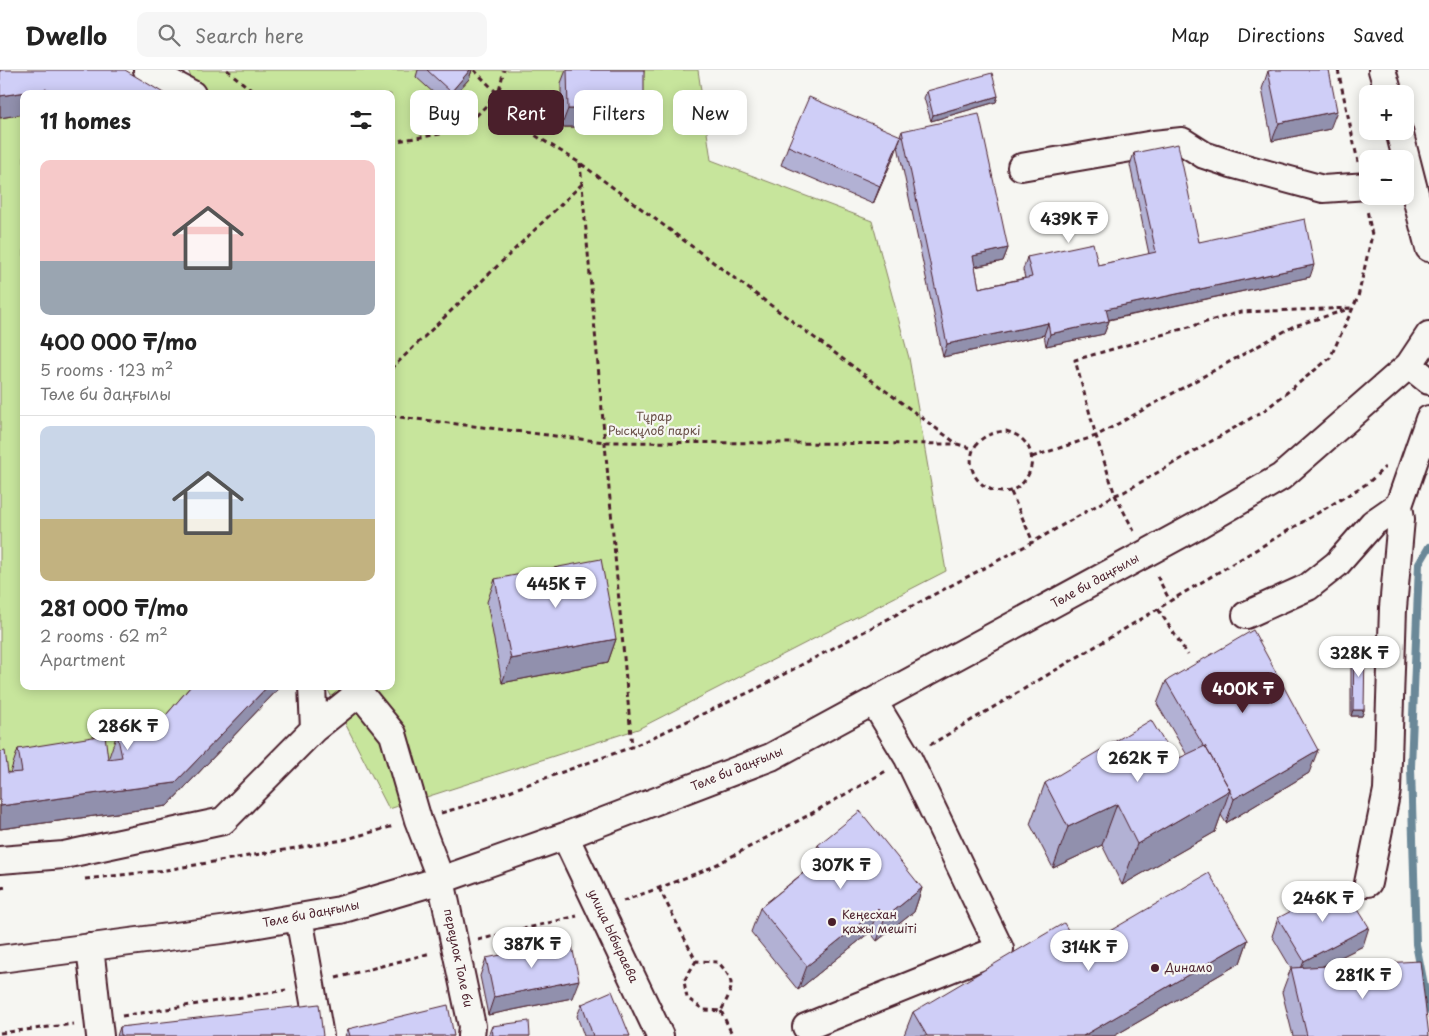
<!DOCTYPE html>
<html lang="en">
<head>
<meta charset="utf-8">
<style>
  :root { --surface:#fff; --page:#f6f6f6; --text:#222; --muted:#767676; --line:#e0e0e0; --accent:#4a1f2b }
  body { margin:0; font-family:"Playpen Sans",sans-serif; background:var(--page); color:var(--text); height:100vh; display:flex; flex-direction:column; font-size:19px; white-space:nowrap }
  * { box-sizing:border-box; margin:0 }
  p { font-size:16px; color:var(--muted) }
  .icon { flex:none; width:28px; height:28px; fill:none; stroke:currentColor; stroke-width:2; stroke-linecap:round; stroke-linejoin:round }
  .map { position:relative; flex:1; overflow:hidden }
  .details { position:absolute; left:20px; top:20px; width:375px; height:600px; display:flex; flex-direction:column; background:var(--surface); border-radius:10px; box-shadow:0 2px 12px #0003 }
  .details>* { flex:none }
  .hud { position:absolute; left:410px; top:20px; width:475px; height:45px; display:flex; gap:10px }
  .fabs { position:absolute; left:1359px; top:15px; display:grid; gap:10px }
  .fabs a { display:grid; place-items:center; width:55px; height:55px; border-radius:10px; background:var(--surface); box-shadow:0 2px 12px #0003; font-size:25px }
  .price { position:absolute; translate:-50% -42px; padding:0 11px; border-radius:18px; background:#fff; color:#222; font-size:16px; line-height:32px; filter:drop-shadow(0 1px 2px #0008) }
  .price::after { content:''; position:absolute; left:50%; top:30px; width:15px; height:11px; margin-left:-8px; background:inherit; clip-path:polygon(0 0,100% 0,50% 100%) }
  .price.on { background:var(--accent); color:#fff }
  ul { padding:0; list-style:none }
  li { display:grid; align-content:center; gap:10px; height:265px; padding:0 20px }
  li+li { border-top:1px solid var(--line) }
  li span { display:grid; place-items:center; height:155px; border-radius:10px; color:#555 }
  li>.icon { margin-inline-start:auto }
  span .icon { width:90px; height:90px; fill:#fffc; stroke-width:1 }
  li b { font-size:21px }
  h2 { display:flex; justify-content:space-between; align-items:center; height:60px; padding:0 20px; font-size:21px }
  .chip { padding:0 18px; border-radius:10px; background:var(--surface); box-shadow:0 2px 12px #0003; font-size:18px; line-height:45px }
  .chip.on { background:var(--accent); color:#fff }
  header { display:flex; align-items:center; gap:30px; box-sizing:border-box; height:70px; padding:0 25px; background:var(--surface); border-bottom:1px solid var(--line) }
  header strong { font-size:24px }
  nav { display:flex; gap:28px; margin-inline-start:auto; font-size:18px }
  .search { width:350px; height:45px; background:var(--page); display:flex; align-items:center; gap:12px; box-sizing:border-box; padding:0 18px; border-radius:10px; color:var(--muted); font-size:19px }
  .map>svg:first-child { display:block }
  .green { fill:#c7e59c; stroke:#888264 }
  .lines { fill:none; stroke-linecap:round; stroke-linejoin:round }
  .stream { stroke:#6b8898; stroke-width:8 }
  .minor-casing { stroke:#4a1f2b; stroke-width:30 }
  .path { stroke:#4a1f2b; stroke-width:3; stroke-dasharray:5 4; stroke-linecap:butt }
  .minor { stroke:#f6f6f2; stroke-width:26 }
  .wall { fill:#b2b1d4; stroke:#4a1f2b }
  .shaded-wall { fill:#9190ad; stroke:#4a1f2b }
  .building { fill:#cfcef7; stroke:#4a1f2b }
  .poi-dot { fill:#4a1f2b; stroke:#f6f6f2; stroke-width:2 }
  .labels { text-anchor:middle; stroke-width:4.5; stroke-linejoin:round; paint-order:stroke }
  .park-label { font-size:12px; fill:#695047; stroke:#f6f6f2 }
  .street-label { font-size:12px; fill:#4a1f2b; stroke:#f6f6f2 }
  .poi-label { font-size:12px; fill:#4a1f2b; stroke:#f6f6f2; text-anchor:start }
</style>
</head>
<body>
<header>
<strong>Dwello</strong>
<div class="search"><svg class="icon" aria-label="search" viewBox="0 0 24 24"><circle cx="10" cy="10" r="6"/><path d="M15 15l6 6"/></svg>Search here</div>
<nav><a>Map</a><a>Directions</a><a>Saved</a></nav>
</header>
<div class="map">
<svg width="1429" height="966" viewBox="0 0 1429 966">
  <rect width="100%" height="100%" fill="#f6f6f2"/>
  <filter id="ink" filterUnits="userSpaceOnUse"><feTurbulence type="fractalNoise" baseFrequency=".02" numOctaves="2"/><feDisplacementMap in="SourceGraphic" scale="10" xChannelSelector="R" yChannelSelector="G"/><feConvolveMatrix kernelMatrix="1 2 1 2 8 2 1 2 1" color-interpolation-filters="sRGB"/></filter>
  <g filter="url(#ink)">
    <!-- green -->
    <path class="green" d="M0 0 24 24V616H281L167 736 0 759Z
      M188 0H698L711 90 872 151 909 288 946 501 638 659 389 739 328 620 327 616H391V24H198Z"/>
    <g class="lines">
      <!-- stream -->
      <path class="stream" d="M1429 477 1419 494 1411 697 1416 874 1429 940"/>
      <defs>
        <path id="minor" d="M147 0 192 24
          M1382 0 1389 24
          M1399 61 1429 178
          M1021 97 1154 74 1182 71 1204 85 1231 94 1323 119 1368 116
          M1409 295 1429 311
          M1246 545 1308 517 1337 494 1373 453 1399 435
          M354 616 393 664 418 750 441 810 472 956 471 966
          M314 659 359 623
          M565 766 660 966
          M0 790 64 785 223 751 314 659 312 616
          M1368 813 1387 720 1393 538 1401 449 1399 435 1429 349
          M299 847 320 966
          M90 877 100 966
          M0 889 229 859 340 840 441 810 565 766 771 687 1200 454 1281 407 1409 295 1429 265
          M806 957 1000 879 908 688 874 632"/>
      </defs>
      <!-- minor casing -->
      <use href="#minor" class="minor-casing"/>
      <!-- path -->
      <path class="path" d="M227 0 256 24
        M474 0 498 24 533 64 580 93 957 374 974 379
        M1338 0 1358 92
        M391 72 440 64 476 46 498 24 504 0
        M580 93 632 677
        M391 299 581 115
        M391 346 605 372 957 374
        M1006 361C1012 363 1018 365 1023 370 1046 393 1019 435 988 418 980 414 974 407 972 398 967 375 985 362 1006 361Z
        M1032 387 1096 366 1294 256 1349 239
        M1011 422 1033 472
        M1134 461 1115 425 1096 366 1075 290 1241 242 1353 238
        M1157 506 1170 531
        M1158 539 1188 585
        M930 675 1158 539 1170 531 1368 413 1385 397
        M441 743 476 733 632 677 754 620 1033 472 1115 425 1124 422 1265 340 1330 288 1358 227 1372 165 1367 140
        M85 809 166 800 343 770 394 756
        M0 818 7 817
        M659 818 696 891 684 911 687 928 704 940 721 941C733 917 737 913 718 892L696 891
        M623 831 659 818 710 798 807 746 886 701
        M478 870 577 846
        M336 908 431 883
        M721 941 733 966
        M122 946 286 920
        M0 963 74 954"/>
      <!-- minor -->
      <use href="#minor" class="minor"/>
    </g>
    <!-- wall -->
    <path class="wall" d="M0 0 165 24H24V44L0 48Z
      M418 0H472L469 9 446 34 416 7Z
      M566 0H644L638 57H561V13Z
      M1268 1 1330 59 1272 71 1262 19Z
      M927 21 998 26 996 32 931 51 924 28Z
      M902 61 1008 178 1003 191 975 197 979 218 1025 208 1023 200 1027 187 1098 195 1149 184 1130 95 1134 83 1199 172 1310 207 1109 250V251L1104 264 1046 276 1044 265 943 287 898 76 873 134 781 95 788 76 900 66Z
      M495 509 616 569 608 592 502 613 487 532Z
      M1354 577 1364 640 1362 646H1351V583Z
      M1166 611 1309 703 1226 753 1221 745 1215 762 1122 815 1102 775 1053 798 1030 754 1045 713 1175 690 1187 685 1157 634Z
      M191 616H281L167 736 0 759V682L8 703H10L18 679 109 689V687L117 664 155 658Z
      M818 775 922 818 914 842 877 871 870 862 798 920 751 862 760 838 809 798Z
      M1278 848 1363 876 1322 896 1429 966H1293L1282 922 1291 898 1272 866Z
      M1248 870 1240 893 1114 966H905L904 965 913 942 1079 879Z
      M486 888 572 928 488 945 480 906Z
      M582 934 630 966H584L577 946Z
      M492 956 530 966H488Z
      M120 957 323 966H117Z
      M348 959 454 966H345Z"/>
    <!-- shaded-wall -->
    <path class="shaded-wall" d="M470 0H472L469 9 446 34 451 22Z
      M46 19 45 24H24V44L0 48V26Z
      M998 26 996 32 931 51 933 45Z
      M568 39H644L638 57H561Z
      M1337 41 1330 59 1272 71 1279 53Z
      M901 66 895 84 873 134 880 116Z
      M1008 178 1003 191 968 198 973 186Z
      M1314 195 1310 207 1102 251 1106 239Z
      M1109 251 1104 264 1046 276 1050 264Z
      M1048 253 1044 265 943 287 947 274Z
      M616 569 608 592 502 613 511 589Z
      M268 616H281L167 736 0 759V736L175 713Z
      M1353 640H1364L1362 646H1351Z
      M1318 680 1309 703 1226 753 1234 729Z
      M1230 720 1215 762 1122 815 1137 774Z
      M1117 734 1102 775 1053 798 1068 757Z
      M922 818 914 842 877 871 885 848Z
      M878 839 870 862 798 920 807 896Z
      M1369 857 1363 876 1297 909 1304 891Z
      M1248 870 1240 893 1114 966H1083Z
      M579 910 572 928 488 945 494 927Z"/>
    <!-- building -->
    <path class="building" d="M0 0H125L165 24H56L46 19 0 26Z
      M427 0H470L451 22Z
      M567 0H644V39H568Z
      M1273 0H1329L1337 41 1279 53 1268 1Z
      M992 3 998 26 933 45 927 21Z
      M809 27 901 66 880 116 788 76Z
      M979 44 1008 178 973 186 979 218 1032 207 1027 187 1093 173 1098 195 1156 182 1134 83 1178 74 1199 172 1305 149 1314 195 1106 239 1109 251 1050 264 1048 253 947 274 902 61Z
      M601 489 616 569 511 589 495 509Z
      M1253 560 1318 680 1234 729 1230 722V720L1205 676 1204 677 1166 611Z
      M1354 577H1365L1364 640H1353Z
      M191 616H268L175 713 0 736V682L5 681 8 703 22 702 18 679 105 665 108 689 122 687 117 664 155 658Z
      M1151 650 1175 690 1205 676 1230 720 1137 774 1117 734 1068 757 1045 713Z
      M860 741 922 818 885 848 878 839 807 896 760 838 826 785 818 775Z
      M1209 803 1248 870 1083 966H927L913 942 1064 853 1079 879Z
      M1342 814 1369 857 1304 891 1278 848Z
      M571 871 579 910 494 927 486 888Z
      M1420 891 1429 966H1307L1291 898Z
      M612 921 630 966H593L582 934Z
      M319 934 323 966H121L120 957Z
      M448 935 454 966H350L348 959Z
      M529 951 530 966H493L492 956Z"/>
  </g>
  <!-- markers -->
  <g class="poi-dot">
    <circle cx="832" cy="852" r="5"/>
    <circle cx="1155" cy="898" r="5"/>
  </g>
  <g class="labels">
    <!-- park labels -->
    <g class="park-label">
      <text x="654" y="351">Тұрар<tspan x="654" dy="14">Рысқұлов паркі</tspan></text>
    </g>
    <!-- street labels -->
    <g class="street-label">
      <text transform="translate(1095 511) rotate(-29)" y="4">Төле би даңғылы</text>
      <text transform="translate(737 699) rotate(-22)" y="4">Төле би даңғылы</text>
      <text transform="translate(311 844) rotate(-11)" y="4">Төле би даңғылы</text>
      <text transform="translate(613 866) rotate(65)" y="4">улица Ыбыраева</text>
      <text transform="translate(458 888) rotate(78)" y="4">переулок Толе би</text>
    </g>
    <!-- poi labels -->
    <g class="poi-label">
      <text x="842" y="849">Кеңесхан<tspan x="842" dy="14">қажы мешіті</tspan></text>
      <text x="1165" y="902">Динамо</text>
    </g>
  </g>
</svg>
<div class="fabs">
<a>+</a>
<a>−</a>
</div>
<b class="price" style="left:1069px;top:174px">439K ₸</b>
<b class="price" style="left:556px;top:539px">445K ₸</b>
<b class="price" style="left:1359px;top:608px">328K ₸</b>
<b class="price on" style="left:1243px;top:644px">400K ₸</b>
<b class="price" style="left:128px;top:681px">286K ₸</b>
<b class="price" style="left:1138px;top:713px">262K ₸</b>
<b class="price" style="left:841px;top:820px">307K ₸</b>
<b class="price" style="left:1323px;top:853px">246K ₸</b>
<b class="price" style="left:532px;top:899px">387K ₸</b>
<b class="price" style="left:1089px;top:902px">314K ₸</b>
<b class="price" style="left:1363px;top:930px">281K ₸</b>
<div class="hud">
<a class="chip">Buy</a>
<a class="chip on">Rent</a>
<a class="chip">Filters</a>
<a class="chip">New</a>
</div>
<section class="details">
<h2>11 homes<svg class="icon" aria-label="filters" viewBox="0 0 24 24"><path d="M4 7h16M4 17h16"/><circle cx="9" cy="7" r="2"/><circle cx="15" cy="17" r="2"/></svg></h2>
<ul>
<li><span style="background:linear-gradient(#f6c9c9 65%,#9aa5b1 0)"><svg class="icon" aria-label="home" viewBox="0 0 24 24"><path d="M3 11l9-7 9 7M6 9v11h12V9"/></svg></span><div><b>400 000 ₸/mo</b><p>5 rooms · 123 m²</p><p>Төле би даңғылы</p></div></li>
<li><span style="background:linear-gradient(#c9d6e8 60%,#c2b280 0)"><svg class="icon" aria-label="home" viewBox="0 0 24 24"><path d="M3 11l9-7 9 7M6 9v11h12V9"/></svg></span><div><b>281 000 ₸/mo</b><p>2 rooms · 62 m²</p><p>Apartment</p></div></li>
</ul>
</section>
</div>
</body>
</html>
